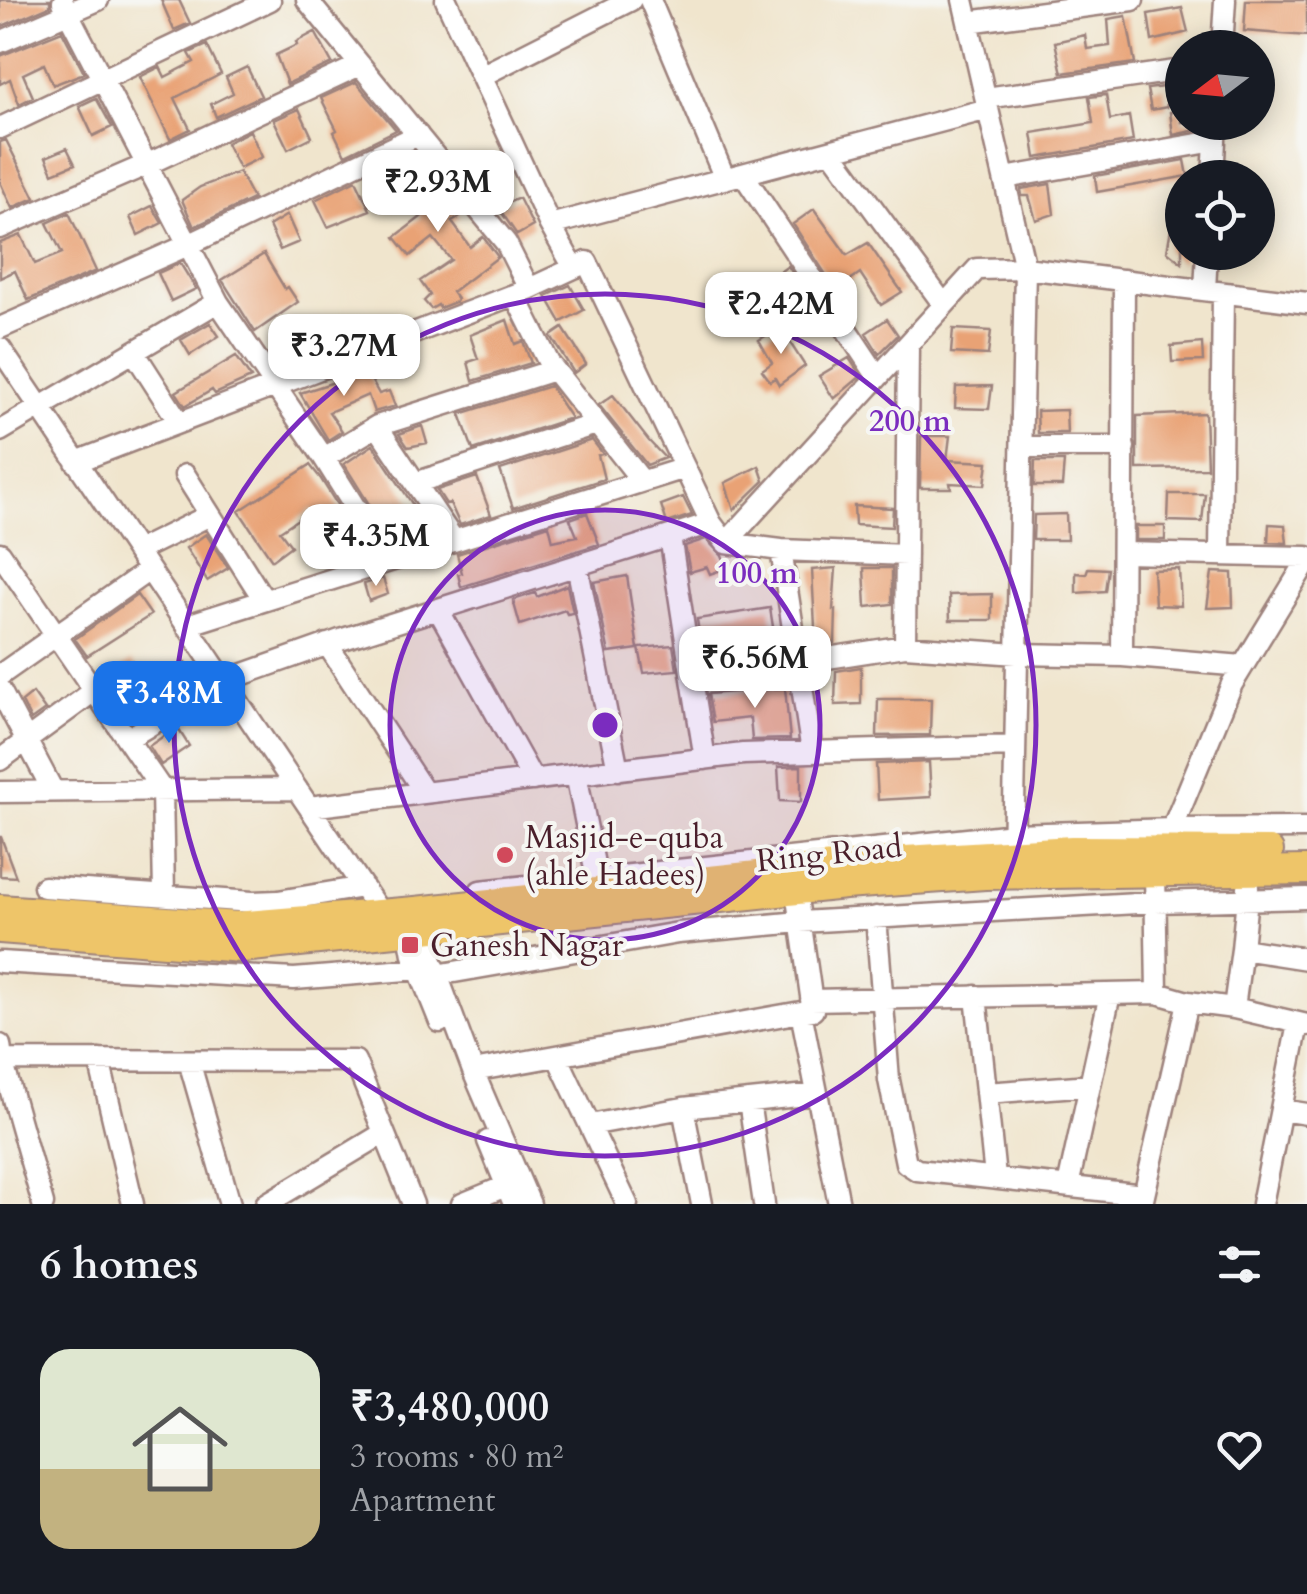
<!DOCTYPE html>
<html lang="en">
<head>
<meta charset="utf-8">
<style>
  :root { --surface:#171b24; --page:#242831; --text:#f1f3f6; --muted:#9ea1a6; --accent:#1a73e8 }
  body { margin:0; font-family:Cardo,serif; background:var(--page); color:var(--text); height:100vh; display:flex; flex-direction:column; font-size:38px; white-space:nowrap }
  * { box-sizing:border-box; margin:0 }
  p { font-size:32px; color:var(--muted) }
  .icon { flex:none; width:55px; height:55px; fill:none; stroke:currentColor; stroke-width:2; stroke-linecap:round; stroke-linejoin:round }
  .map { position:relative; height:1204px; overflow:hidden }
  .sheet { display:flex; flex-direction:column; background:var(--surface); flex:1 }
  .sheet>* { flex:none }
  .needle { width:65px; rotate:254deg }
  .tools { position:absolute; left:1165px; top:30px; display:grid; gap:20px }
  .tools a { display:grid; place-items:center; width:110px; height:110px; border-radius:50%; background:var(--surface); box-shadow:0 5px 25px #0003; font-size:50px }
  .price { position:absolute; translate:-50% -85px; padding:0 22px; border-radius:20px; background:#fff; color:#222; font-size:32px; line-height:65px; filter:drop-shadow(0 2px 5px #0008) }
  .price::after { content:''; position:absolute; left:50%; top:60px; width:30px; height:22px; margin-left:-15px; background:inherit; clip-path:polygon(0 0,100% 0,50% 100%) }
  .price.active { background:var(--accent); color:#fff }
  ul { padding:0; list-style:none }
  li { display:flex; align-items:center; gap:30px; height:250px; padding:0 40px }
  li span { display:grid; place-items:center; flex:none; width:280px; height:200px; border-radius:30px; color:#555 }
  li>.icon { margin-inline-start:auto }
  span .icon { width:120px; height:120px; fill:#fffc; stroke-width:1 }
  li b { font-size:42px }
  h2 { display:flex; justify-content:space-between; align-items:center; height:120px; padding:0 40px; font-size:42px }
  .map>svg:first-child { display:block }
  .building { fill:#e9a275 }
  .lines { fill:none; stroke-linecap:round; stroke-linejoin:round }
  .minor-casing { stroke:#9d827c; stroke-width:25 }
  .highway-casing { stroke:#9d827c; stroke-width:32 }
  .minor { stroke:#fff; stroke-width:20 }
  .highway { stroke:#eec569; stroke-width:28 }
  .ring { fill:none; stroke:#7b2cbf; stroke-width:5 }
  .poi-dot { fill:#d1495b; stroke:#f6f6f2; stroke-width:4 }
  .labels { text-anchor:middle; stroke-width:8; stroke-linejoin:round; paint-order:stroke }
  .poi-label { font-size:32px; fill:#4a1f2b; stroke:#f6f6f2; text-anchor:start }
  .street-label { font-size:32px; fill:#4a1f2b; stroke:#f6f6f2 }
  .centre { fill:#7b2cbf; stroke:#f6f6f2; stroke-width:5 }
  .ring-label { font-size:30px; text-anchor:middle; font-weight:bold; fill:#7b2cbf; stroke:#f6f6f2; stroke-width:8; stroke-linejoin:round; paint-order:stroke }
</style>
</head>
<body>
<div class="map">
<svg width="1307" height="1204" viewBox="0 0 1307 1204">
  <rect width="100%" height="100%" fill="#f6f6f2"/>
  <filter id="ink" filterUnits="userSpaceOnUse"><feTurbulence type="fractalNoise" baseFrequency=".01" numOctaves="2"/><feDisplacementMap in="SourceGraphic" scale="20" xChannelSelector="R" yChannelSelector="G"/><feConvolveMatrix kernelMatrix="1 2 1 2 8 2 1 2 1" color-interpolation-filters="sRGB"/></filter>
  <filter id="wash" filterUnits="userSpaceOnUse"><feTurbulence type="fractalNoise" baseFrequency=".0048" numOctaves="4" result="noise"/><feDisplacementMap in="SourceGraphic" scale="40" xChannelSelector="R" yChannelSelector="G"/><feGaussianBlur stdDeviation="2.25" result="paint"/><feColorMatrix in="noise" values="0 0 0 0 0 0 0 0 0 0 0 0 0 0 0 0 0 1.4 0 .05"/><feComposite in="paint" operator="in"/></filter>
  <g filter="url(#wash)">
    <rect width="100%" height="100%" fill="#f0e5cd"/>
    <g id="blocks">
      <!-- building -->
      <path class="building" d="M0 0H50V6L0 27Z
        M161 0H179L190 23 174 30Z
        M1246 0H1307V36L1244 31Z
        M1182 8 1188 32 1152 41 1148 14Z
        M1126 16 1135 63 1062 73 1055 42 1085 35 1087 49 1110 46 1108 19Z
        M62 31 84 73 53 85 44 64 23 74 33 97 19 104 10 79 0 84V56Z
        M315 32 332 63 287 84 276 55 297 45 296 42Z
        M207 45 221 74 175 98 190 129 170 139 140 77 160 67 165 77 194 62 189 53Z
        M247 67 261 96 216 117 211 104 233 93 226 77Z
        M356 82 396 130 345 155 334 132 337 130 321 98Z
        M1164 87 1167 107 1151 110 1147 89Z
        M1106 95 1110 120 1129 116 1133 141 1036 158 1032 133 1093 123 1089 97Z
        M96 98 112 127 93 136 79 106Z
        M299 109 312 137 288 149 274 120Z
        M1182 109V122H1202V129L1173 135 1170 112Z
        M250 131 262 157 239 168 226 143Z
        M6 140 35 198 12 208 0 182V142Z
        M67 148 75 164 53 173 46 157Z
        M401 158 418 188 435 177 443 187 460 217 452 222 470 247 483 237 498 257 452 292 457 299 455 302 440 308 438 305 431 309 424 301 430 295 420 281 451 260 433 238 410 256 395 237 421 217 399 192 395 194 382 167Z
        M1185 160 1188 176 1097 192 1095 176Z
        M239 172 253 199 194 227 182 200 200 187Z
        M356 180 370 210 328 227 315 200Z
        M1050 184 1054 214 1036 220 1029 196H1022L1021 189Z
        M1177 194H1182V263L1167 251Z
        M519 198 533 226 517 235 498 207Z
        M152 206 162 223 138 235 130 217Z
        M814 209 847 255 868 243 902 292 881 305 860 273 836 290 793 224Z
        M69 213 96 271 28 300 15 271 0 278V243L21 235 35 264 62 253 47 223Z
        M287 215 299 242 280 250 269 226Z
        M264 254 285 289 288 287 298 302 255 332 222 280Z
        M180 263 196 289 171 301 158 273Z
        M788 266 818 312 788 331 756 289Z
        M570 285 584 310 561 322 546 296Z
        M887 319 898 335 879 354 866 333Z
        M507 320 515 344 523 341 531 363 473 381 468 362 478 359 470 335Z
        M210 323 219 336 190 355 181 340Z
        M780 327 805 366 779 385 775 378 770 381 762 370 772 363 759 340Z
        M563 328 586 364 574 373 551 336Z
        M953 329 991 331 988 355 951 353Z
        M1202 343 1203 361 1172 362 1171 346Z
        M236 356 251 378 215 394 212 390 185 406 176 392Z
        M849 358 861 376 834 399 819 376Z
        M364 367 379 394 389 391 395 406 374 412 368 395 329 412 342 431 328 440 300 393 350 377 348 374Z
        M550 386 571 418 473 450 460 414Z
        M992 386 989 409 955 408 956 387Z
        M613 395 649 441 665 458 647 465 599 405Z
        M1066 410 1067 433H1038L1037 411Z
        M1205 413 1207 468 1137 469V416Z
        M422 426 427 443 408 447 399 434Z
        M921 436H950L947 460 988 462 985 485 950 483 951 488H920Z
        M592 440 603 454 598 455 604 479 513 508 500 470Z
        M373 445 417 511 400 521 414 539 409 541 405 529 390 538 344 464Z
        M1035 461H1064L1062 486H1034Z
        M310 465 321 479 368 554 348 560 313 509 280 531 291 546 272 560 239 511Z
        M759 466 764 481 734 510 725 483Z
        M477 477 491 515 460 525 450 503 446 504 437 490Z
        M1169 494H1205L1202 522 1168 521Z
        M683 497 692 515 667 523 661 505Z
        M854 506 893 508 892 527 855 525Z
        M587 513 599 544 461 587 458 574 462 573 457 554 549 525 553 541 577 536 570 519Z
        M1066 514 1067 540H1033L1034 515Z
        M1269 524 1285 525 1287 543 1268 542Z
        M1136 526H1165V540H1136Z
        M206 534 228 568 207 581 186 548Z
        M706 539 722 556 727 568 710 574 707 567 690 572 685 546Z
        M836 568 833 610H836L835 643 816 646 812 570Z
        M864 568H892V604L866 607Z
        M1088 568 1108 569 1105 591 1076 593V573L1086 574Z
        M1179 569 1181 606 1155 605 1153 570Z
        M1212 572 1232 573 1233 607 1207 608Z
        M627 576 638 649 609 653 594 582Z
        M383 578 388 594 369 601 364 584Z
        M567 585 573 613 567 614 565 610 520 625 513 600 535 593 537 597Z
        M992 594V620H950L949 595Z
        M137 595 151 615 87 656 75 639Z
        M770 608 777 652 745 657 740 637 700 641 697 619Z
        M673 645 677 670 644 673 639 648Z
        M132 661 149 687 186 662 197 681 130 719 104 680Z
        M861 667V704L835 705 836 671Z
        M785 688 790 739 752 740 750 718 713 722 708 694Z
        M33 693 45 710 31 720 22 702Z
        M878 699H931L930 735 877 736Z
        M177 727 189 746 161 765 149 746Z
        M929 762 931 797 878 800 876 764Z
        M801 766V802L780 801 778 767Z
        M0 837H1L16 877 0 876Z"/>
    </g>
  </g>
  <g filter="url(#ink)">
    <use href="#blocks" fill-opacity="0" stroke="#9d827c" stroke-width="2.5"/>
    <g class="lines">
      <defs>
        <path id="minor" d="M446 0 550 225
          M650 0 725 179
          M963 0 988 109
          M63 2 68 13 98 0
          M968 22 1133 0
          M0 42 68 13 218 302 0 431
          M1222 48 1225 0
          M481 76 631 0
          M986 98 1182 70
          M0 128 270 0
          M831 151 944 305
          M743 174 878 377
          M1005 178 1215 141
          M1213 178 1216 122
          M0 228 148 164 360 65
          M574 268 550 225 988 109 1025 268 1307 303
          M529 289 587 262 711 523 726 543 977 269 1025 268 1013 854
          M1205 290 1207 252
          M515 295 549 363 642 481
          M218 302 324 458 388 560
          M0 328 188 245 418 135
          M0 348 381 914
          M134 352 179 422
          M1022 447H1124
          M324 458 377 426
          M76 462 529 289 506 243 307 0
          M185 475 264 600
          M415 483 596 424
          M670 536 692 679 905 646 1017 654 1122 656 1243 666
          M453 539 377 426 554 370
          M726 543 781 550 812 752
          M781 550 906 555
          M137 551 210 515
          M0 553 162 790 164 895
          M1123 553 1307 557
          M1220 555 1223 293
          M577 565 618 770
          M438 609 533 780
          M187 625 685 468
          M327 644 425 793
          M905 646 908 345
          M1122 656 1124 280
          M0 675 149 570
          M692 679 705 759
          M0 690 53 791
          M127 739 224 681 340 640 711 523
          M0 760 94 691
          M576 774 599 889
          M0 792 297 789
          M309 807 743 754 1015 746
          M1168 839 1232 684 1307 561
          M1155 871 1157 993
          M44 887 252 902 278 901 363 887
          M1248 887 1242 949 1307 959
          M480 891 1014 834 1173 829 1307 828
          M796 891 813 1010 801 1012 839 1204
          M876 917 889 1080 906 1163 917 1170 1144 1195
          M415 919 416 931 426 945 473 1071 530 1204
          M408 926 413 955 440 1022
          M0 962 294 979 419 969
          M437 975 678 933 800 922 1155 902 1307 898
          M976 996 995 1177
          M811 1000 1157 993 1188 1002 1234 1008 1307 1025
          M1234 1008 1242 949
          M0 1045 2 1060 355 1061 413 1204
          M558 1058 627 1204
          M2 1060 43 1204
          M99 1060 133 1204
          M189 1061 230 1204
          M473 1071 801 1012
          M986 1093 1090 1085
          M749 1101 764 1204
          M683 1108 817 1094
          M1281 1110 1307 1114
          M590 1125 683 1108 702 1204
          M488 1141 514 1204
          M1068 1186 1110 994
          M266 1204 384 1133
          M462 1204 518 1181
          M1142 1204 1188 1002
          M1262 1204 1298 1024"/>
        <path id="highway" d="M0 909 236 926 415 911 889 861 1072 850 1269 851
          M0 929 242 948 845 885 985 875 1307 870"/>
      </defs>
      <!-- minor casing -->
      <use href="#minor" class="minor-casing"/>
      <!-- highway casing -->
      <use href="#highway" class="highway-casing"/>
      <!-- minor -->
      <use href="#minor" class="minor"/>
      <!-- highway -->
      <use href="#highway" class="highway"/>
    </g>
  </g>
  <!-- distance rings -->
  <circle cx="605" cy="725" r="215" fill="#7b2cbf" fill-opacity=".12"/>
  <g class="ring">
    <circle cx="605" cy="725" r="215"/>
    <circle cx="605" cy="725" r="431"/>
  </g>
  <!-- markers -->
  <g class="poi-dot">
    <circle cx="505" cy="855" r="10"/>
    <rect x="400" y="935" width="20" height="20" rx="5"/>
  </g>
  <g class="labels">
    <!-- poi labels -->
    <g class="poi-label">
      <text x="525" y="848">Masjid-e-quba<tspan x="525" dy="37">(ahle Hadees)</tspan></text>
      <text x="430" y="956">Ganesh Nagar</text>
    </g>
    <!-- street labels -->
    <g class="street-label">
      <text transform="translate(829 853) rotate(-6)" y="11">Ring Road</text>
    </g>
  </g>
  <circle cx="605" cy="725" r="15" class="centre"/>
  <g class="ring-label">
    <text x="910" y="431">200 m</text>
    <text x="757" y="583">100 m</text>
  </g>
</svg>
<div class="tools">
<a><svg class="needle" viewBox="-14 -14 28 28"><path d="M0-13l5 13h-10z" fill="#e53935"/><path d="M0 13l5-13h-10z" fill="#9ea1a6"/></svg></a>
<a><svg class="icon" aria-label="locate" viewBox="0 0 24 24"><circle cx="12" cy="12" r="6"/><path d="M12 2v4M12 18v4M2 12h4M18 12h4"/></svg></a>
</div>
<b class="price" style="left:438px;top:235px">₹2.93M</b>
<b class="price" style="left:781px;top:357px">₹2.42M</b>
<b class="price" style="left:344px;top:399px">₹3.27M</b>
<b class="price" style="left:376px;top:589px">₹4.35M</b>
<b class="price" style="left:755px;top:711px">₹6.56M</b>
<b class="price active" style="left:169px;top:746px">₹3.48M</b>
</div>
<section class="sheet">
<h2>6 homes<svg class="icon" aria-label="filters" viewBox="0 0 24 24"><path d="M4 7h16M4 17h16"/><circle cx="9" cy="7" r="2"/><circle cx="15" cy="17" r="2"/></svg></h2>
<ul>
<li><span style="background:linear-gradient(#dfe7d0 60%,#c2b280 0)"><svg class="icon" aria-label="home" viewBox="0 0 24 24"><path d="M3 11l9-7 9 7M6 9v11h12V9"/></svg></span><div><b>₹3,480,000</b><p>3 rooms · 80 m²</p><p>Apartment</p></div><svg class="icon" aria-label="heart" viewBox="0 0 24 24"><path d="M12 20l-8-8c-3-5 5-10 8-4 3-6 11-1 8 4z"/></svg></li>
</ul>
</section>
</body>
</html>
